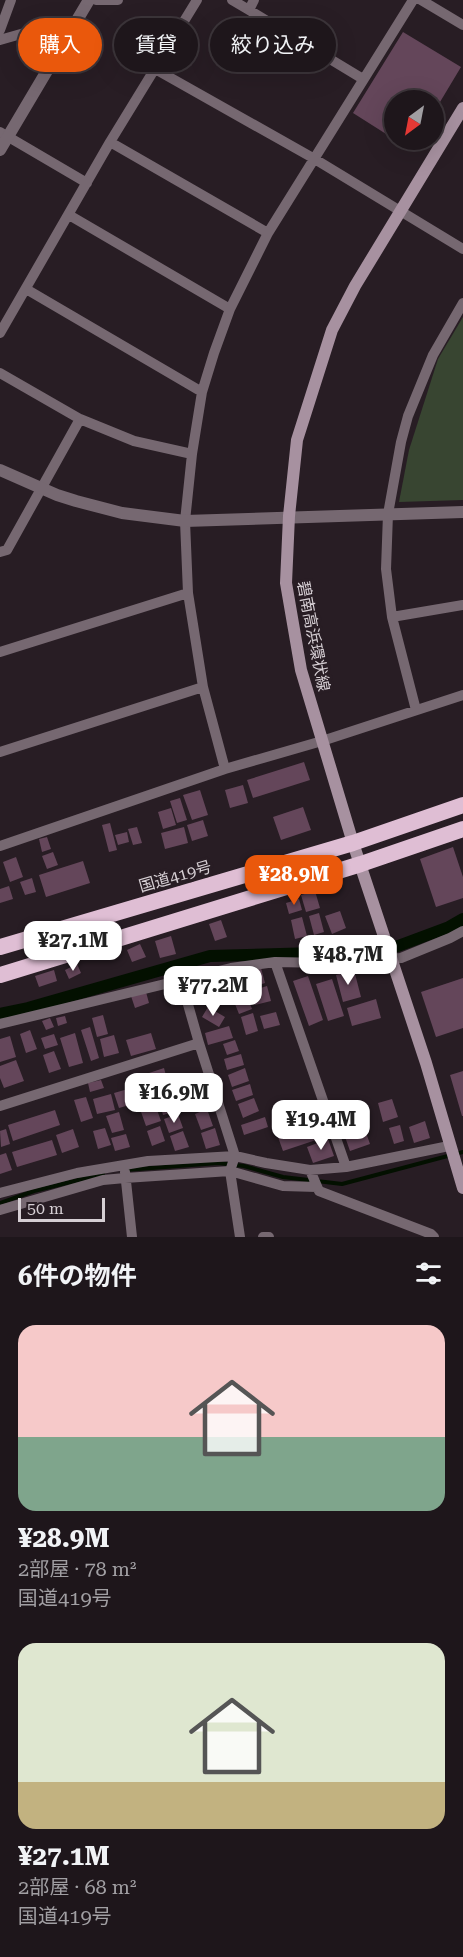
<!DOCTYPE html>
<html lang="ja">
<head>
<meta charset="utf-8">
<style>
  :root { --surface:#1e161b; --page:#261f24; --text:#f1f3f6; --muted:#a19fa3; --line:#3c353a; --accent:#ea580c }
  body { margin:0; font-family:"Roboto Serif","Noto Sans JP",serif; background:var(--page); color:var(--text); height:100vh; display:flex; flex-direction:column; font-size:22px; white-space:nowrap }
  * { box-sizing:border-box; margin:0 }
  p { font-size:20px; color:var(--muted) }
  .icon { flex:none; width:33px; height:33px; fill:none; stroke:currentColor; stroke-width:2; stroke-linecap:round; stroke-linejoin:round }
  .map { position:relative; height:1237px; overflow:hidden }
  .details { display:flex; flex-direction:column; background:var(--surface); flex:1 }
  .details>* { flex:none }
  .guide { position:absolute; left:18px; top:18px; width:428px; height:54px; display:flex; gap:12px }
  .needle { width:39px; rotate:212deg }
  .buttons { position:absolute; left:384px; top:90px; display:grid; gap:12px }
  .buttons a { display:grid; place-items:center; width:60px; height:60px; border-radius:50%; background:var(--surface); box-shadow:0 6px 24px #0002,0 0 0 2px var(--line); font-size:30px }
  .scale { position:absolute; left:18px; bottom:15px; width:87px; box-sizing:border-box; padding-left:6px; border:3px solid #d6cfd4; border-top:0; font-size:16px; line-height:21px; white-space:nowrap; color:#d6cfd4; -webkit-text-stroke:4px #281d24; paint-order:stroke }
  .price { position:absolute; translate:-50% -51px; padding:0 14px; border-radius:12px; background:#fff; color:#222; font-size:20px; line-height:39px; filter:drop-shadow(0 2px 3px #0008) }
  .price::after { content:''; position:absolute; left:50%; top:36px; width:18px; height:14px; margin-left:-9px; background:inherit; clip-path:polygon(0 0,100% 0,50% 100%) }
  .price.selected { background:var(--accent); color:#fff }
  ul { padding:0; list-style:none }
  li { display:grid; align-content:center; gap:12px; height:318px; padding:0 18px }
  li span { display:grid; place-items:center; height:186px; border-radius:18px; color:#555 }
  li>.icon { margin-inline-start:auto }
  span .icon { width:108px; height:108px; fill:#fffc; stroke-width:1 }
  li b { font-size:26px }
  h2 { display:flex; justify-content:space-between; align-items:center; height:72px; padding:0 18px; font-size:26px }
  .chip { padding:0 21px; border-radius:27px; background:var(--surface); box-shadow:0 6px 24px #0002,0 0 0 2px var(--line); font-size:21px; line-height:54px }
  .chip.selected { background:var(--accent); color:#fff }
  .map>svg:first-child { display:block }
  .green { fill:#384531 }
  .lines { fill:none; stroke-linecap:round; stroke-linejoin:round }
  .stream { stroke:#031000; stroke-width:4 }
  .canal { stroke:#031000; stroke-width:12 }
  .building { fill:#64465a }
  .minor { stroke:#766871; stroke-width:10 }
  .tertiary { stroke:#766871; stroke-width:12 }
  .secondary { stroke:#a791a0; stroke-width:12 }
  .trunk { stroke:#dfbed4; stroke-width:16 }
  .labels { text-anchor:middle; stroke-width:6; stroke-linejoin:round; paint-order:stroke }
  .street-label { font-size:16px; fill:#d6cfd4; stroke:#281d24 }
</style>
</head>
<body>
<div class="map">
<svg width="463" height="1237" viewBox="0 0 463 1237">
  <rect width="100%" height="100%" fill="#281d24"/>
  <!-- green -->
  <path class="green" d="M463 317V500L399 502 409 450 438 359Z"/>
  <g class="lines">
    <!-- stream -->
    <path class="stream" d="M125 1170 218 1163 244 1166 283 1177 342 1184 463 1152
      M0 1203 34 1191 103 1174"/>
    <!-- canal -->
    <path class="canal" d="M0 1014 28 1008 210 956 316 953 398 946 449 927 463 919"/>
  </g>
  <!-- building -->
  <path class="building" d="M403 32 461 67 434 112V100H394V139L353 113Z
    M396 140H417L411 149Z
    M304 762 310 780 253 798 247 780Z
    M243 785 248 803 230 808 225 790Z
    M200 790 208 815 192 820 183 795Z
    M180 798 187 820 177 823 170 801Z
    M303 807 311 830 281 840 273 817Z
    M171 808 176 825 163 829 158 812Z
    M203 820 208 836 192 841 187 825Z
    M110 823 117 850 109 852 102 825Z
    M137 827 142 843 133 845 128 829Z
    M184 827 188 843 165 849 161 833Z
    M127 832 129 842 118 845 115 835Z
    M47 837 51 849 42 852 39 839Z
    M453 847 463 877V898L436 907 420 859Z
    M53 852 58 865 47 869 42 856Z
    M16 857 23 877 10 882 3 862Z
    M83 861 90 883 46 897 39 875Z
    M32 878 36 892 25 895 20 882Z
    M9 886 13 899 0 903V889Z
    M315 891 320 908 306 912 301 895Z
    M299 899 302 910 289 914 286 903Z
    M340 911 346 928 332 934 325 916Z
    M319 913 324 932 314 935 309 916Z
    M302 917 307 936 295 939 291 920Z
    M221 920 227 937 215 941 209 924Z
    M171 936 176 954 160 958 155 941Z
    M140 944 146 957 132 962 127 950Z
    M77 964 81 973 69 979 65 970Z
    M261 968 265 983 252 987 248 972Z
    M54 970 57 981 39 987 35 976Z
    M354 970 361 997 343 1002 336 975Z
    M221 975 228 993 205 1001 199 982Z
    M246 976 249 989 231 993 228 981Z
    M308 976 323 1020 309 1026 293 981Z
    M463 978V1028L436 1037 421 992Z
    M332 979 344 1016 328 1021 316 984Z
    M267 986 271 1001 255 1005 251 991Z
    M146 992 149 1003 135 1008 131 996Z
    M246 994 252 1009 239 1014 233 999Z
    M376 999 381 1018 352 1026 347 1008Z
    M208 1007 225 1017 219 1027 202 1017Z
    M276 1012 280 1025 264 1029 260 1016Z
    M253 1013 258 1031 246 1035 241 1017Z
    M103 1015 108 1034 97 1037 92 1018Z
    M65 1016 67 1023 58 1026 56 1018Z
    M50 1018 54 1027 46 1030 42 1021Z
    M229 1026 233 1038 208 1045 205 1033Z
    M90 1027 99 1058 91 1061 81 1030Z
    M30 1030 37 1049 26 1053 20 1034Z
    M75 1033 83 1063 69 1067 60 1038Z
    M151 1033 156 1049 131 1056 126 1040Z
    M54 1034 58 1045 45 1049 41 1038Z
    M114 1035 119 1053 104 1057 100 1039Z
    M10 1036 16 1057 0 1062V1039Z
    M235 1040 239 1051 227 1055 223 1044Z
    M54 1051 61 1069 49 1073 43 1055Z
    M241 1054 244 1065 227 1070 224 1059Z
    M16 1060 24 1081 4 1088 0 1078V1066Z
    M164 1068 169 1087 155 1092 149 1073Z
    M245 1068 249 1081 232 1087 228 1075Z
    M463 1071V1116H462L450 1075Z
    M146 1076 154 1097 137 1103 130 1082Z
    M101 1080 104 1088 90 1092 88 1083Z
    M250 1084 253 1095 236 1101 232 1090Z
    M201 1087 206 1106 194 1109 188 1091Z
    M128 1089 133 1104 119 1108 114 1093Z
    M111 1094 115 1110 97 1114 93 1099Z
    M172 1094 177 1111 163 1115 158 1097Z
    M86 1097 93 1118 81 1122 74 1100Z
    M254 1098 259 1111 243 1118 238 1104Z
    M392 1099 398 1117 383 1122 378 1103Z
    M155 1104 161 1121 146 1126 140 1109Z
    M356 1104 370 1144 350 1151 336 1111Z
    M207 1109 213 1126 201 1130 195 1114Z
    M55 1110 60 1125 13 1141 8 1125Z
    M119 1112 124 1130 112 1133 106 1116Z
    M313 1112 322 1138 283 1151 274 1126Z
    M178 1114 183 1128 169 1133 164 1119Z
    M265 1117 268 1127 244 1135 241 1125Z
    M425 1121 430 1138 414 1143 409 1127Z
    M400 1125 404 1141 394 1144 389 1128Z
    M160 1126 165 1141 152 1146 147 1131Z
    M105 1128 111 1145 98 1149 93 1131Z
    M215 1128 220 1145 206 1149 201 1133Z
    M6 1129 10 1144 1 1147 0 1131Z
    M73 1129 79 1147 62 1153 56 1135Z
    M183 1131 189 1147 175 1151 170 1136Z
    M126 1134 130 1147 115 1151 111 1138Z
    M328 1139 334 1156 313 1163 307 1147Z
    M52 1140 57 1155 17 1167 12 1152Z
    M6 1153 12 1170 0 1174V1155Z"/>
  <g class="lines">
    <!-- minor -->
    <path class="minor" d="M96 0H118
      M232 0 249 10 254 0
      M421 0 463 25
      M249 10 363 79
      M0 30 11 0
      M0 40 63 22H74
      M155 69 313 158 463 249
      M0 132 87 183
      M110 142 268 233
      M69 215 230 309
      M26 289 202 392
      M0 333 110 142 197 0
      M0 373 80 419 134 441 192 454
      M0 552 7 550 80 419
      M392 617 463 605
      M0 652 188 593
      M416 710 392 617 386 569 388 514 401 442 408 416 433 355 463 303
      M0 752 203 687
      M225 769 203 687 188 593 185 521 192 454 202 392 214 353 230 309 268 233 413 0
      M0 846 225 769 322 741 463 695
      M275 962 346 1167
      M181 980 199 1043
      M0 1024 231 968 275 962 327 963 401 958 450 938 463 931
      M0 1106 199 1043 235 1156 230 1171 240 1237
      M310 1170 319 1191 431 1234 434 1237
      M125 1172 132 1237
      M0 1193 77 1173 148 1161 235 1156 266 1163 310 1170 346 1167 449 1146
      M0 1210 103 1180 125 1178 230 1171 283 1186 317 1187
      M263 1237H269"/>
    <!-- tertiary -->
    <path class="tertiary" d="M0 150 89 0
      M0 470 57 495 76 501 122 513 185 521 463 512"/>
    <!-- secondary -->
    <path class="secondary" d="M463 108 355 286 332 330 297 440 289 516 286 583 301 670 353 843 426 1063 463 1188"/>
    <!-- trunk -->
    <path class="trunk" d="M0 947 353 843 463 805
      M0 975 361 864 463 829"/>
  </g>
  <g class="labels">
    <!-- street labels -->
    <g class="street-label">
      <text transform="translate(314 636) rotate(79)" y="6">碧南高浜環状線</text>
      <text transform="translate(175 876) rotate(-16)" y="6">国道419号</text>
    </g>
  </g>
</svg>
<div class="buttons">
<a><svg class="needle" viewBox="-14 -14 28 28"><path d="M0-13l5 13h-10z" fill="#e53935"/><path d="M0 13l5-13h-10z" fill="#a19fa3"/></svg></a>
</div>
<div class="scale">50 m</div>
<b class="price selected" style="left:294px;top:906px">¥28.9M</b>
<b class="price" style="left:73px;top:972px">¥27.1M</b>
<b class="price" style="left:348px;top:986px">¥48.7M</b>
<b class="price" style="left:213px;top:1017px">¥77.2M</b>
<b class="price" style="left:174px;top:1124px">¥16.9M</b>
<b class="price" style="left:321px;top:1151px">¥19.4M</b>
<div class="guide">
<a class="chip selected">購入</a>
<a class="chip">賃貸</a>
<a class="chip">絞り込み</a>
</div>
</div>
<section class="details">
<h2>6件の物件<svg class="icon" aria-label="filters" viewBox="0 0 24 24"><path d="M4 7h16M4 17h16"/><circle cx="9" cy="7" r="2"/><circle cx="15" cy="17" r="2"/></svg></h2>
<ul>
<li><span style="background:linear-gradient(#f6c9c9 60%,#7fa58c 0)"><svg class="icon" aria-label="home" viewBox="0 0 24 24"><path d="M3 11l9-7 9 7M6 9v11h12V9"/></svg></span><div><b>¥28.9M</b><p>2部屋 · 78 m²</p><p>国道419号</p></div></li>
<li><span style="background:linear-gradient(#dfe7d0 75%,#c2b280 0)"><svg class="icon" aria-label="home" viewBox="0 0 24 24"><path d="M3 11l9-7 9 7M6 9v11h12V9"/></svg></span><div><b>¥27.1M</b><p>2部屋 · 68 m²</p><p>国道419号</p></div></li>
</ul>
</section>
</body>
</html>
